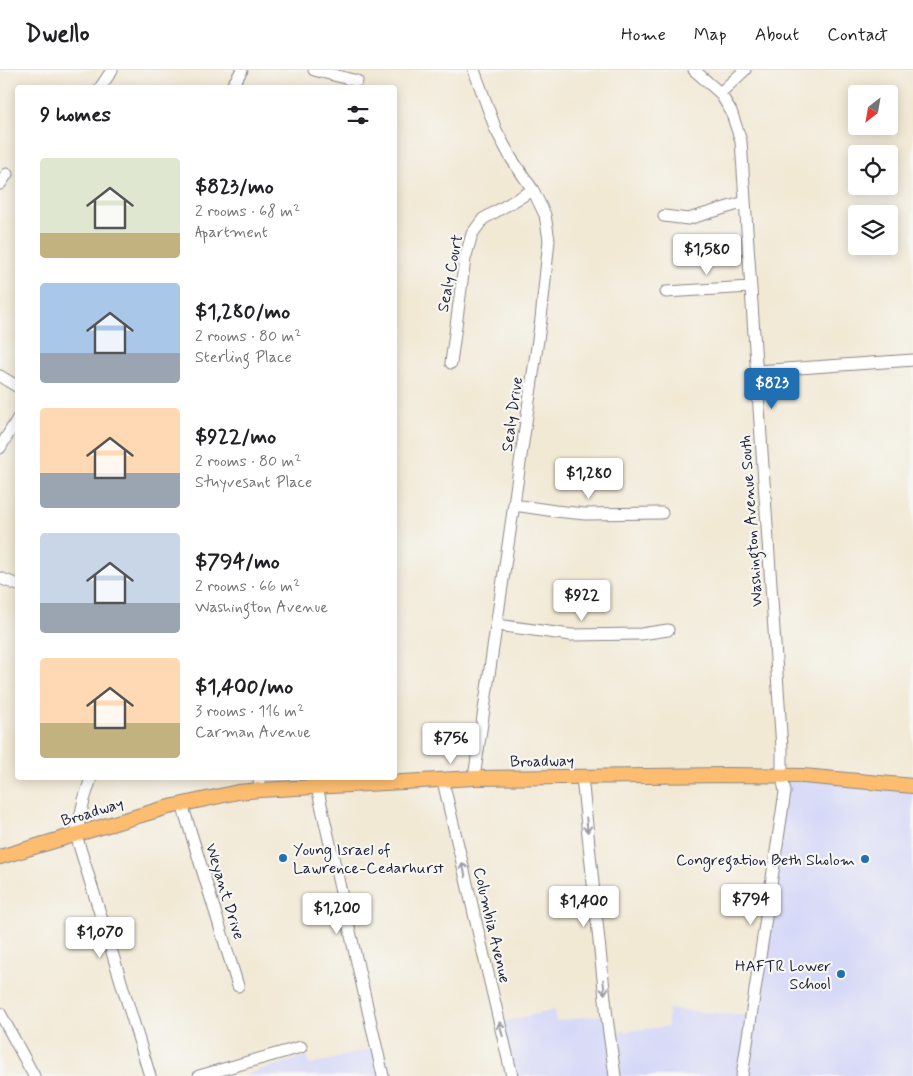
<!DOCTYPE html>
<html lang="en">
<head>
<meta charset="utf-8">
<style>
  :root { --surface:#fff; --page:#f2f2f2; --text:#202124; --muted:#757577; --line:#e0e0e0; --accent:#1f6fb2 }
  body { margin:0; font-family:Mynerve,sans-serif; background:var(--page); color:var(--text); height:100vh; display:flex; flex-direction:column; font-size:19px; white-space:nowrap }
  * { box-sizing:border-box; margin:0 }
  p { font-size:16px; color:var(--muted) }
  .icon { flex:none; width:28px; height:28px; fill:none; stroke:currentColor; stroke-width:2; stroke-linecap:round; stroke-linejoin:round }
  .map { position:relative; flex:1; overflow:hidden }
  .side { position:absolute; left:15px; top:15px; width:382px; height:695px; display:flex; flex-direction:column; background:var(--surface); border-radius:5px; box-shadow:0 2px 12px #0003 }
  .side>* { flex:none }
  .needle { width:32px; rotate:211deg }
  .fabs { position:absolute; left:848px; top:15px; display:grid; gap:10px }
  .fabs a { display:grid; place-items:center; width:50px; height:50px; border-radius:5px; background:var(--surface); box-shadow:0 2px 12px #0003; font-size:25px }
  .price { position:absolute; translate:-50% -42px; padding:0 11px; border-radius:5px; background:#fff; color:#222; font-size:16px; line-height:32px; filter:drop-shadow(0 1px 2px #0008) }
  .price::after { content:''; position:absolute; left:50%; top:30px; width:15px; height:11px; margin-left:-8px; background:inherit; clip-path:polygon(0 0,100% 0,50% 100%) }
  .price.on { background:var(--accent); color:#fff }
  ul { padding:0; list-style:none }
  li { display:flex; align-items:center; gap:15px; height:125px; padding:0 25px }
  li span { display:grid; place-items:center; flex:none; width:140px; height:100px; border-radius:5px; color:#555 }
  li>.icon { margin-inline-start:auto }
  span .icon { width:60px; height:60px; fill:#fffc; stroke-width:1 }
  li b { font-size:21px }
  h2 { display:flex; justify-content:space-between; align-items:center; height:60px; padding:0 25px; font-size:21px }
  header { display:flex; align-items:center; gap:30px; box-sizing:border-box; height:70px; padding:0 25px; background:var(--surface); border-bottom:1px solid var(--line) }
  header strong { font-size:24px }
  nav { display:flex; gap:28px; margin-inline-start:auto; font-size:18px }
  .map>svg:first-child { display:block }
  .built { fill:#d6d8f8 }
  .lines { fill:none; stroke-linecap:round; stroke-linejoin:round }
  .minor-casing { stroke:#8a8688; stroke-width:13 }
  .major-casing { stroke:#8a8688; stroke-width:16 }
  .minor { stroke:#fff; stroke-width:11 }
  .major { stroke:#fcbd6f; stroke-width:14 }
  .oneway { stroke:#9c9ca7 }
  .poi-dot { fill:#1f6fb2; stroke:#f6f6f2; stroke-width:2 }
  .labels { text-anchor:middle; stroke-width:4.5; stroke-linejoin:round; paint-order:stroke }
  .street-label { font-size:16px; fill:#22223b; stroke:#f6f6f2 }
  .poi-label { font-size:16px; fill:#22223b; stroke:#f6f6f2; text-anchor:end }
</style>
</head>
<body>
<header>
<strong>Dwello</strong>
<nav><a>Home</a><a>Map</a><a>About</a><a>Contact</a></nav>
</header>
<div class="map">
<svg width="913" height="1006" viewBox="0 0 913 1006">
  <rect width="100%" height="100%" fill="#f6f6f2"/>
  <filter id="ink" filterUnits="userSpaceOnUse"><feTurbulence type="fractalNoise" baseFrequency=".02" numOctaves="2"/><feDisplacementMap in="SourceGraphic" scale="10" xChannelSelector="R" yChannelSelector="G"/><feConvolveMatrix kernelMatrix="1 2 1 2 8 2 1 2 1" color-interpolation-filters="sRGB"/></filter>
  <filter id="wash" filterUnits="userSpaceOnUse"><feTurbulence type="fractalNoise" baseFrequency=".0096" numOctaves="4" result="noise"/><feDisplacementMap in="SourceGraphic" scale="20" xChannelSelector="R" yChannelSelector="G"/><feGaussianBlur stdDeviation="1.12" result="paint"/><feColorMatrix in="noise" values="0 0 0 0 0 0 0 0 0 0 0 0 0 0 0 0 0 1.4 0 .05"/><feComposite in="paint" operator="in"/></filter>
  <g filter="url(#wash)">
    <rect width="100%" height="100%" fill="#f2e9d5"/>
    <!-- built -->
    <path class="built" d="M779 705 913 715V1006H510L498 953 554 940 556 951 608 944 611 963 668 956V939L749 946 782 724Z
      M377 977 384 1006H241L307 986 310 995Z"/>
  </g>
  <g filter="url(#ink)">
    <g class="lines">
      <defs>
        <path id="minor" d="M314 0 357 11
          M474 0 496 60 511 88 533 120 545 145 549 170 541 249 474 708
          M694 0 720 23 731 41 741 71 782 678V706L785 722 742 1006
          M100 18 112 0
          M231 18 242 0
          M720 23 745 0
          M0 114 7 104
          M664 146 688 149 745 132
          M666 222 750 217
          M451 293 465 189 472 164 483 149 533 120
          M756 301 913 290
          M0 306 18 317
          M0 378 18 348
          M514 435 555 441 585 444 662 443
          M0 508 18 515
          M497 555 571 565 641 564 668 560
          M582 707 607 948 615 1006
          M91 708 84 730 76 765 150 1006
          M259 708 260 720
          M443 711 512 1006
          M317 717 383 1006
          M182 734 238 916
          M0 943 34 1006
          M199 1006 301 977"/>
        <path id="major" d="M0 787 165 738 238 722 260 720 474 708 728 705 803 706 913 716"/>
      </defs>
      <!-- minor casing -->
      <use href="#minor" class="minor-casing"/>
      <!-- major casing -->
      <use href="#major" class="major-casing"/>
      <!-- minor -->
      <use href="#minor" class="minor"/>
      <!-- major -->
      <use href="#major" class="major"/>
    </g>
    <!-- one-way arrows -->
    <defs><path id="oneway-shaft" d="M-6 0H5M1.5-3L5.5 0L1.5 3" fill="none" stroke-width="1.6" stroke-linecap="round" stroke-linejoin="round" transform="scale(1.25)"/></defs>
    <g class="oneway">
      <use href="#oneway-shaft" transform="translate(587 755) rotate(84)"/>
      <use href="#oneway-shaft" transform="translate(464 800) rotate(-103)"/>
      <use href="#oneway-shaft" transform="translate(604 917) rotate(84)"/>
      <use href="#oneway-shaft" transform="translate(501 959) rotate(-103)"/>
    </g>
  </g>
  <!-- markers -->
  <g class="poi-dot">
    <circle cx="283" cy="788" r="5"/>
    <circle cx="865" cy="789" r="5"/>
    <circle cx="841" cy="904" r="5"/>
  </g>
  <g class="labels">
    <!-- street labels -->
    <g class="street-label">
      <text transform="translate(449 203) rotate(-79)" y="6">Sealy Court</text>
      <text transform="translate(511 344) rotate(-82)" y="6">Sealy Drive</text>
      <text transform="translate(750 451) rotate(-94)" y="6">Washington Avenue South</text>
      <text transform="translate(542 690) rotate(-1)" y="6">Broadway</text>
      <text transform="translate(92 741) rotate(-17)" y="6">Broadway</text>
      <text transform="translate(226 821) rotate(73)" y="6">Weyant Drive</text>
      <text transform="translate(493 855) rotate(77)" y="6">Columbia Avenue</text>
    </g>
    <!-- poi labels -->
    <g class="poi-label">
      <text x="293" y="785" text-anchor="start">Young Israel of<tspan x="293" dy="18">Lawrence-Cedarhurst</tspan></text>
      <text x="855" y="795">Congregation Beth Sholom</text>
      <text x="831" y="901">HAFTR Lower<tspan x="831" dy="18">School</tspan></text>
    </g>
  </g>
</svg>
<div class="fabs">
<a><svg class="needle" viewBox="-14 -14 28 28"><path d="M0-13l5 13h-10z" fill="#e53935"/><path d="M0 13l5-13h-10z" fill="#757577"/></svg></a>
<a><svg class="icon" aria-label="locate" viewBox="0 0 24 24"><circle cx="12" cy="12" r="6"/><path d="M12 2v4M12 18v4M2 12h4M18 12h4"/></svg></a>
<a><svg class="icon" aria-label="layers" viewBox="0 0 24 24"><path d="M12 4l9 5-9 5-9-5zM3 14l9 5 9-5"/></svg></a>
</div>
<b class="price" style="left:707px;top:206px">$1,580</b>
<b class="price on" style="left:772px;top:340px">$823</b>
<b class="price" style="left:589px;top:430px">$1,280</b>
<b class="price" style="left:582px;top:552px">$922</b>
<b class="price" style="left:451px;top:695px">$756</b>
<b class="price" style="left:751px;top:856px">$794</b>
<b class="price" style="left:584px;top:858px">$1,400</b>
<b class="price" style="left:337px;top:865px">$1,200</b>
<b class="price" style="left:100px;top:889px">$1,070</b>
<section class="side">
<h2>9 homes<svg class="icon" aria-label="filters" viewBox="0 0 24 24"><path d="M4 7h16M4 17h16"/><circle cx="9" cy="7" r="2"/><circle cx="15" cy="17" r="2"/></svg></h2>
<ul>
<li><span style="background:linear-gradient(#dfe7d0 75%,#c2b280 0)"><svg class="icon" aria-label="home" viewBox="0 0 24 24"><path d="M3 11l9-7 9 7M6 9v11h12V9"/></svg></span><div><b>$823/mo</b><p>2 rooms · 68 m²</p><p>Apartment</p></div></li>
<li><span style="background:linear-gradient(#a9c7e8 70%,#9aa5b1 0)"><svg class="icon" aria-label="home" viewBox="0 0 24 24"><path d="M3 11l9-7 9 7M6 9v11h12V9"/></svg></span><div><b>$1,280/mo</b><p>2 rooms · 80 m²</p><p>Sterling Place</p></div></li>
<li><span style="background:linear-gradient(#ffd9b3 65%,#9aa5b1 0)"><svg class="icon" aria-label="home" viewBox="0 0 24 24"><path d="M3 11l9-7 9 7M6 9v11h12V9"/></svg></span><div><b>$922/mo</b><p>2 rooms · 80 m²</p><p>Stuyvesant Place</p></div></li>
<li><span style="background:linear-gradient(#c9d6e8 70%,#9aa5b1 0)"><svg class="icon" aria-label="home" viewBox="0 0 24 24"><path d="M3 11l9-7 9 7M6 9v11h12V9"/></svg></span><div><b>$794/mo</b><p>2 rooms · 66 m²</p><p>Washington Avenue</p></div></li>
<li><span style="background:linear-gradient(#ffd9b3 65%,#c2b280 0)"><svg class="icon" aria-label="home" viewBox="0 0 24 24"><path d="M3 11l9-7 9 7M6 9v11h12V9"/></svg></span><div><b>$1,400/mo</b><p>3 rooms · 116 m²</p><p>Carman Avenue</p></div></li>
</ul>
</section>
</div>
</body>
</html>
